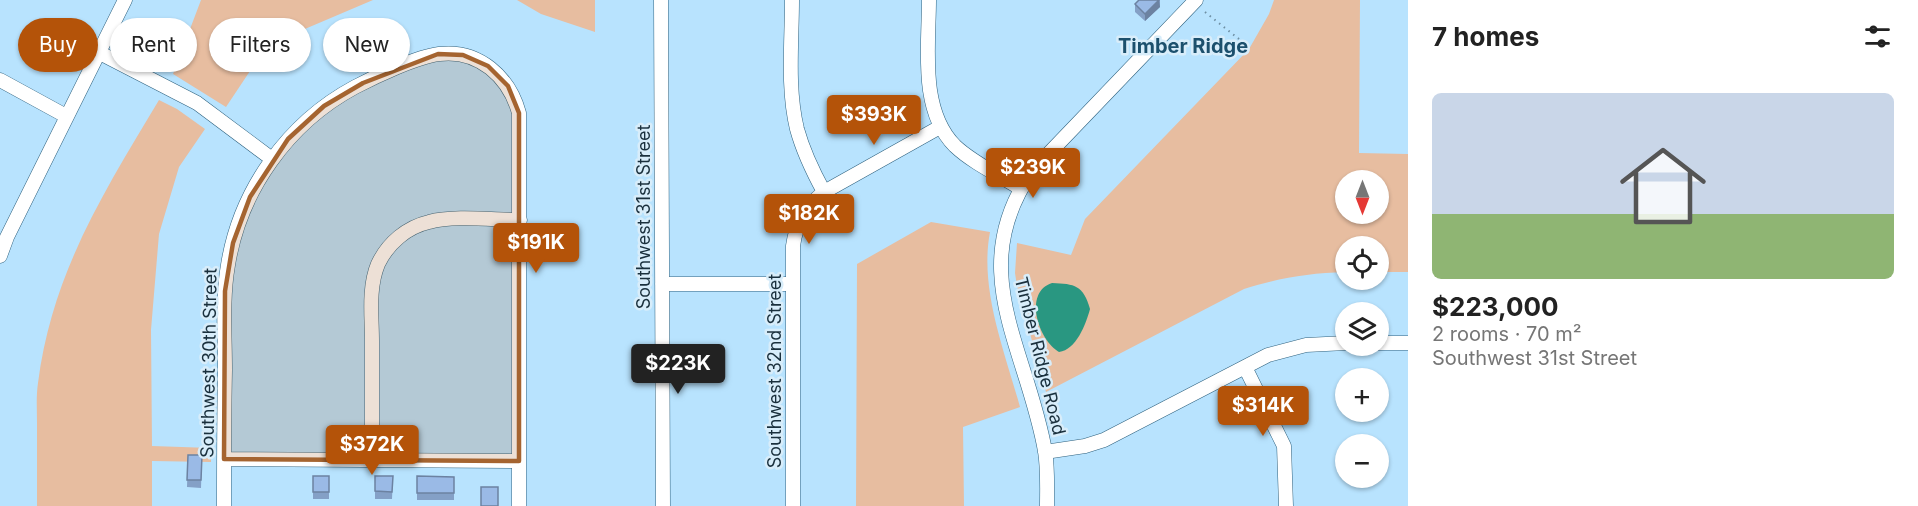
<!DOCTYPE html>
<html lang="en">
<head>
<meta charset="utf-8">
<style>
  :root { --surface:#fff; --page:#f2f2f2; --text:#222; --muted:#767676; --line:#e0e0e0; --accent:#b45309 }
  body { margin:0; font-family:Inter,sans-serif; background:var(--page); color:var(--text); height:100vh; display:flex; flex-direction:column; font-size:22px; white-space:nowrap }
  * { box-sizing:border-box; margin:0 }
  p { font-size:20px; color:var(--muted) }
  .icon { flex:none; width:33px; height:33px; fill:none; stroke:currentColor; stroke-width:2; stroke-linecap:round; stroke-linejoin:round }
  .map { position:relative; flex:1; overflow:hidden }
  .sheet { display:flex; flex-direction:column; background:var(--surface); width:510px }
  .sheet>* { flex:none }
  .top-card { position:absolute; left:18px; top:18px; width:570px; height:54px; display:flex; gap:12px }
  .needle { width:39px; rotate:180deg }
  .fabs { position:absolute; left:1335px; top:170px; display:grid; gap:12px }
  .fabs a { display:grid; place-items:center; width:54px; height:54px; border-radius:50%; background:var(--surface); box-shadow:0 2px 4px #0004; font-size:30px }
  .price { position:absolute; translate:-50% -51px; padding:0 14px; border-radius:6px; background:var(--accent); color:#fff; font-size:20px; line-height:39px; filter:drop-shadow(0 2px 3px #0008) }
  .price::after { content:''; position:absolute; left:50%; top:36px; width:18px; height:14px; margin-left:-9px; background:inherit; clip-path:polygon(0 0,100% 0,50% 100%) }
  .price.on { background:#222; color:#fff }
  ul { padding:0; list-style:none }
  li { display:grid; align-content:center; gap:12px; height:318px; padding:0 24px }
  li+li { border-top:2px solid var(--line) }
  li span { display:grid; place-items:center; height:186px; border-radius:9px; color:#555 }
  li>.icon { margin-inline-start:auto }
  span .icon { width:108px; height:108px; fill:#fffc; stroke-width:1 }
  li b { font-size:26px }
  h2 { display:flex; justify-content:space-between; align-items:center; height:72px; padding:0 24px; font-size:26px }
  .pill { padding:0 21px; border-radius:27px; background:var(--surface); box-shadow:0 2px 4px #0004; font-size:21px; line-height:54px }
  .pill.on { background:var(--accent); color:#fff }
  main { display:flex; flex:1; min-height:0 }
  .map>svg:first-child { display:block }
  .green { fill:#e7bda0; fill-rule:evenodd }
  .water { fill:#299781 }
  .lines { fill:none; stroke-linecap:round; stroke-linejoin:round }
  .minor-casing { stroke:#2e617e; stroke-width:15 }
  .path { stroke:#6e8fa3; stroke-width:2; stroke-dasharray:1.5 4.5; stroke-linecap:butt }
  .minor { stroke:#fff; stroke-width:14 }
  .wall { fill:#84a0c6 }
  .shaded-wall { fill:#6c82a1 }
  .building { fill:#9abae6; stroke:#6c82a1; stroke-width:1.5 }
  .marked { fill:#a56430; fill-opacity:0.2; stroke:#a56430; stroke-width:4.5; stroke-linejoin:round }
  .labels { text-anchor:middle; stroke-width:5; stroke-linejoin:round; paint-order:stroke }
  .street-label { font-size:18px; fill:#1a303d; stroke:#d8edfa }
  .neighbourhood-label { font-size:20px; font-weight:bold; fill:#1c506d; stroke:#d8edfa }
</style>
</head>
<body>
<main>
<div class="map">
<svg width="1408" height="506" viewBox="0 0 1408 506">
  <rect width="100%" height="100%" fill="#b8e3fe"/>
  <!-- green -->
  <path class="green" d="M201 0H373L279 40 256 62 226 107 173 74Z
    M517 0H595V32L541 14Z
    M1274 0H1360L1359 153 1408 154V272H1379L1378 246H1346L1345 272C1309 273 1279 278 1244 289L1046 392 1017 286 1015 273 1017 243 1071 255 1085 219 1249 49 1269 14ZM1346 180H1378V213H1346Z
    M159 100 177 109 205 129 179 167 159 234 151 330 152 446 211 448V462L152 461V506H37C37 479 37 451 37 424 37 410 36 396 38 383 52 273 104 192 159 100Z
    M931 222 990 232C979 289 1005 352 1020 407L963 427 964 506H856L857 264Z"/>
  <!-- water -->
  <path class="water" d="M1052 283C1075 284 1083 285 1090 309 1086 324 1076 350 1059 352 1038 340 1023 292 1052 283Z"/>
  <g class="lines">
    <defs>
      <path id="minor" d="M661 0 663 506
        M792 0C792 42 787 88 797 129 803 151 813 172 824 192 806 207 796 223 793 246V506
        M929 0C929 46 919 110 955 146 973 163 999 175 1020 188
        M100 53 197 103 272 159
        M0 80 66 116
        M824 192 940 127
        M0 256 7 237 125 0
        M662 284H792
        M1378 343H1408
        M1245 367 1284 446 1286 506
        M1045 452 1085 446 1104 440 1268 355 1306 345 1346 343
        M224 459 519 461
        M372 460C372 421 372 381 372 341 372 317 368 288 378 264 388 243 407 227 429 222 454 215 494 220 520 220
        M224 506C224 461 224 415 225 370 225 335 222 299 228 265 240 190 288 123 355 87 376 76 416 57 439 54 479 49 509 77 519 113V506
        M1047 506C1047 488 1048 469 1045 451 1027 348 963 269 1033 170L1196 0"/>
    </defs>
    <!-- minor casing -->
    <use href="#minor" class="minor-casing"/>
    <!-- path -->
    <path class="path" d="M1205 12 1249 47"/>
    <!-- minor -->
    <use href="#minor" class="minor"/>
  </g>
  <!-- wall -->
  <path class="wall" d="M1160 0V7L1145 21 1135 12V4Z
    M188 455H202L201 488 187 487Z
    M313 476H329V499H313Z
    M375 476H393L392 499H375Z
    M417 476 454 477V500H417Z"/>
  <!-- shaded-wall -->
  <path class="shaded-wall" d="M1159 0 1160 7 1145 21V14Z"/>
  <!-- building -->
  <path class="building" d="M1139 0H1159L1145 14 1135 4Z
    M188 455H202L201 480H187Z
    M313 476H329V492H313Z
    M375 476H393L392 492 375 491Z
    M417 476 454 477V493H417Z
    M481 487H498V506H481Z"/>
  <!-- marked area -->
  <path class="marked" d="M438 54 463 55 488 66 508 86 519 113V461L224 459 225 291 233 243 250 197 288 139 324 106 363 83Z"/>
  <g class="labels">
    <!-- street labels -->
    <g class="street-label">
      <text transform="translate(644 217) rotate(-90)" y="6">Southwest 31st Street</text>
      <text transform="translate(1040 356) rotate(76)" y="6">Timber Ridge Road</text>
      <text transform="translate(209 363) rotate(-89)" y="6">Southwest 30th Street</text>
      <text transform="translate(775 371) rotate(-90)" y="6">Southwest 32nd Street</text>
    </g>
    <!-- neighbourhood labels -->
    <g class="neighbourhood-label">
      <text x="1183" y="53">Timber Ridge</text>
    </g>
  </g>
</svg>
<div class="fabs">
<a><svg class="needle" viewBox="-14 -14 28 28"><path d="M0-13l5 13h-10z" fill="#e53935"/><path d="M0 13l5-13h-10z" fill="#767676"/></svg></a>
<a><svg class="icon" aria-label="locate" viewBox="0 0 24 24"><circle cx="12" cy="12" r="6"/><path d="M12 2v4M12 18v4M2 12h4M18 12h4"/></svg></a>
<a><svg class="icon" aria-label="layers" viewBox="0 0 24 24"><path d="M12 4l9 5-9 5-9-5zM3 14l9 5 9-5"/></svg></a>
<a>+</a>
<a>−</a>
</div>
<b class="price" style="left:874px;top:146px">$393K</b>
<b class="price" style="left:1033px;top:199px">$239K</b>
<b class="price" style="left:809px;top:245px">$182K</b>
<b class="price" style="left:536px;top:274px">$191K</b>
<b class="price on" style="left:678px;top:395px">$223K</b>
<b class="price" style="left:1263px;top:437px">$314K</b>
<b class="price" style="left:372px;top:476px">$372K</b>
<div class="top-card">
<a class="pill on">Buy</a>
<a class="pill">Rent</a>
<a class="pill">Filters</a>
<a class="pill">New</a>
</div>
</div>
<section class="sheet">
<h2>7 homes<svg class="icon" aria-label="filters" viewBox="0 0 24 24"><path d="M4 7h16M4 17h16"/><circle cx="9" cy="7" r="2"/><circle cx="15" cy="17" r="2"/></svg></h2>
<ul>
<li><span style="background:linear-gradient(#c9d6e8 65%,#8fb573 0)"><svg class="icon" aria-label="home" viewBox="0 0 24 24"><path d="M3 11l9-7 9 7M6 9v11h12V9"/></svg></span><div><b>$223,000</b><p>2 rooms · 70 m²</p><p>Southwest 31st Street</p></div></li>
</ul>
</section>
</main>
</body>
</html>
